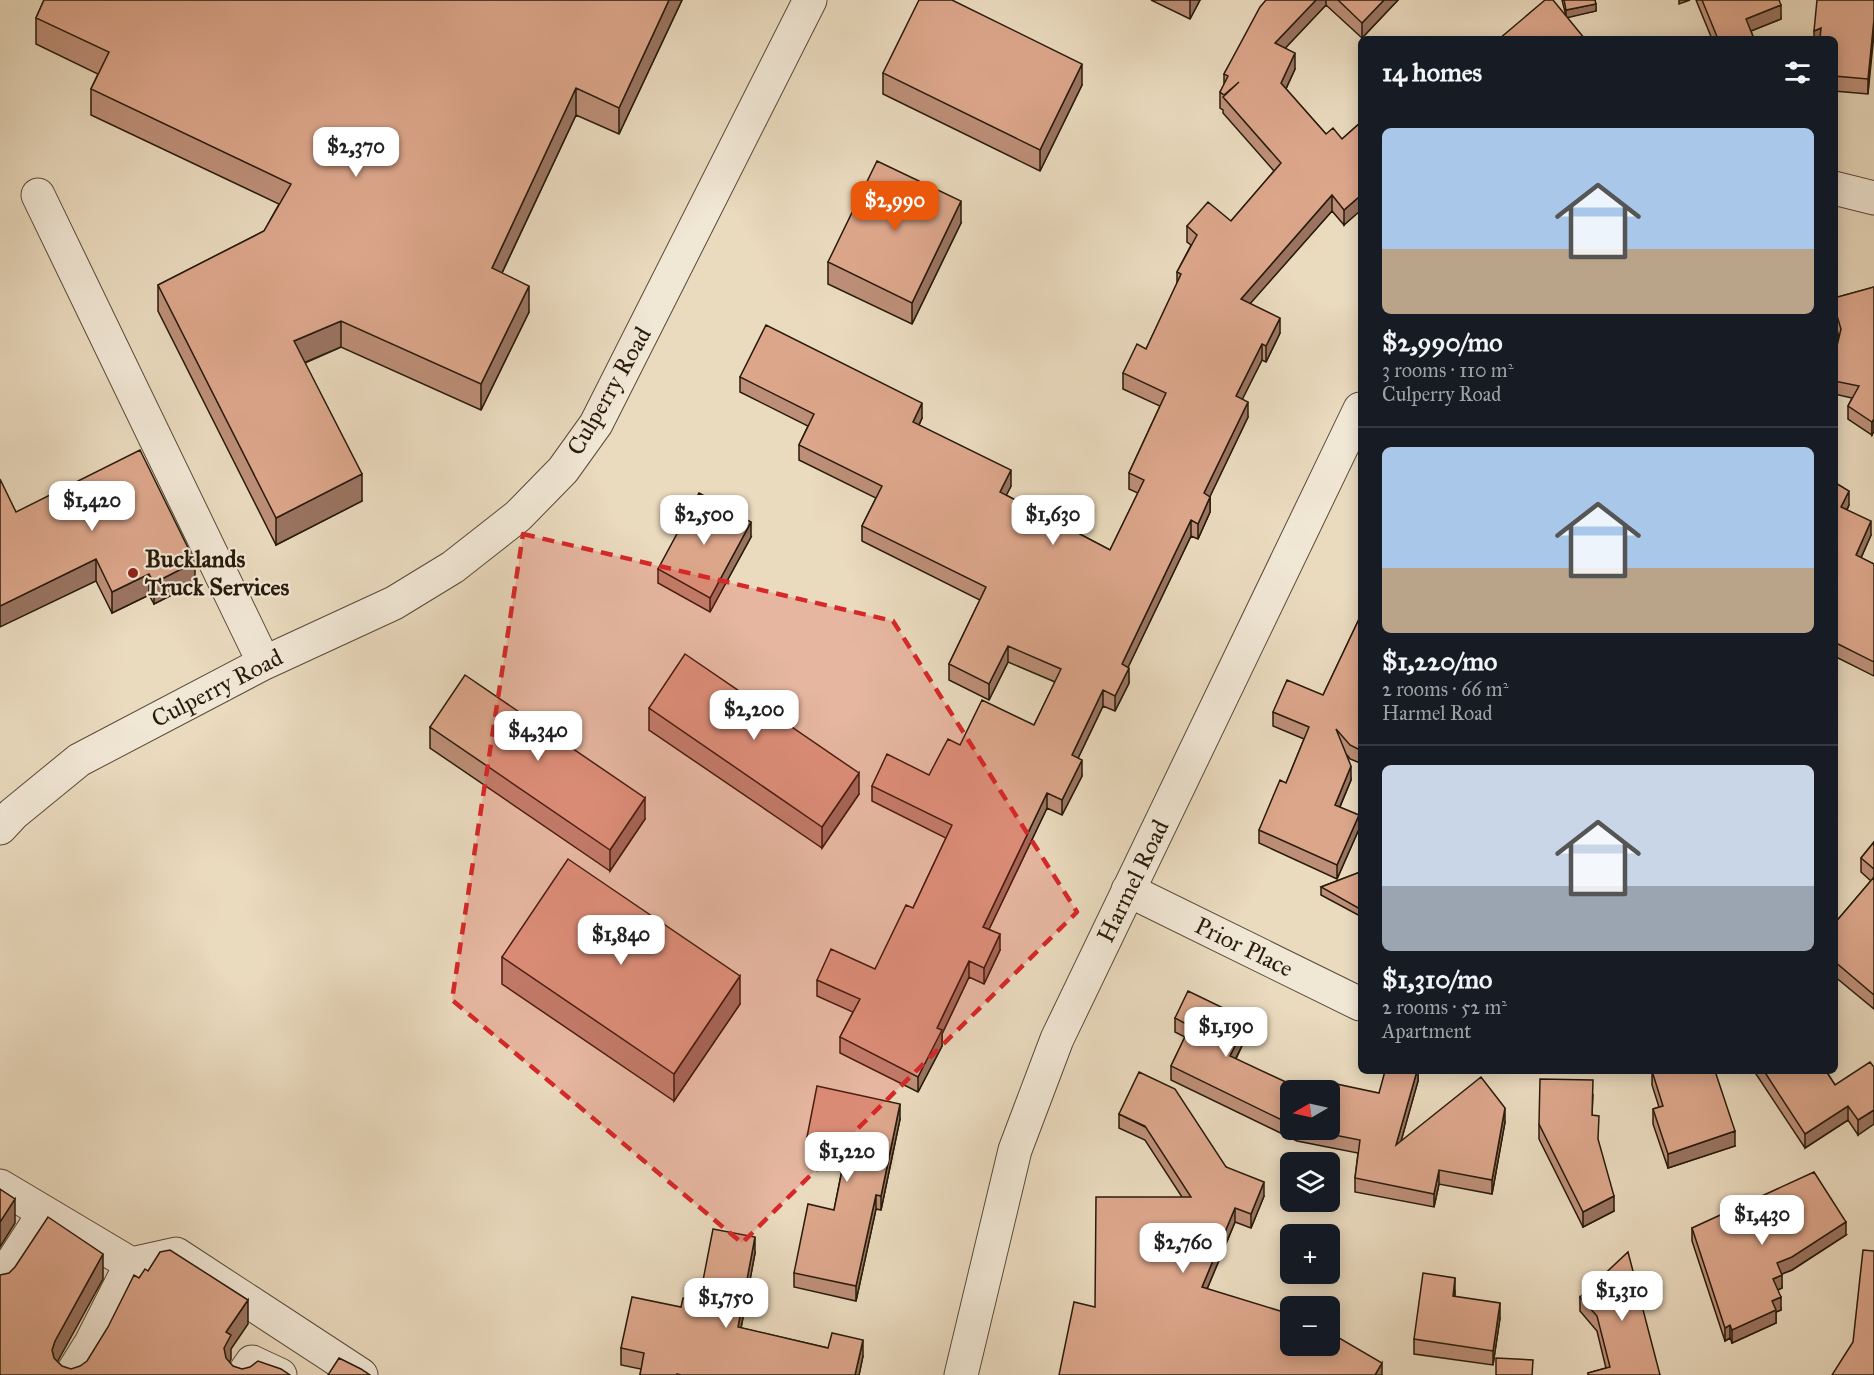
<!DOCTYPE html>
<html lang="en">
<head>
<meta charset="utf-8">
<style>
  :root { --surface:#171b24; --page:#20242c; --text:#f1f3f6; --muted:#9ea1a6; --line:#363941; --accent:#ea580c }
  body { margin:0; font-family:"IM FELL Great Primer",serif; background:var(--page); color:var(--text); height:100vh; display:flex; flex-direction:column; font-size:22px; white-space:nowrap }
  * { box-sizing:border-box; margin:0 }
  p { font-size:20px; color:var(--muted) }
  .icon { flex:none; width:33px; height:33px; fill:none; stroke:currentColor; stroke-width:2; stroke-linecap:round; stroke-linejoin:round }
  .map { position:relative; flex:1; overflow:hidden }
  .side { position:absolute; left:1358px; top:36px; width:480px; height:1038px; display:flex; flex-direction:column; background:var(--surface); border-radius:9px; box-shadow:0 3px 15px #0003 }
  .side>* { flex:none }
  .needle { width:39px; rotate:261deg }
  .fabs { position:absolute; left:1280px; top:1080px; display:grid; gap:12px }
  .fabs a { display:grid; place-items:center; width:60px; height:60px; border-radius:9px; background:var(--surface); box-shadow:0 3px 15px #0003; font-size:30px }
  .price { position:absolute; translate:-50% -51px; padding:0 14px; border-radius:12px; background:#fff; color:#222; font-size:20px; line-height:39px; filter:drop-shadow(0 2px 3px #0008) }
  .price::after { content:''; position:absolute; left:50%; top:36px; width:18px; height:14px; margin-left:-9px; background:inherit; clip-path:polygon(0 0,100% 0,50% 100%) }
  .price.on { background:var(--accent); color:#fff }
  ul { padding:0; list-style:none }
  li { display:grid; align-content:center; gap:12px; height:318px; padding:0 24px }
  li+li { border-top:2px solid var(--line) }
  li span { display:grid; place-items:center; height:186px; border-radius:9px; color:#555 }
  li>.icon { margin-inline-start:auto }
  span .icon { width:108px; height:108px; fill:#fffc; stroke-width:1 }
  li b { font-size:26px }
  h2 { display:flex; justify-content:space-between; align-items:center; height:72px; padding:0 24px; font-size:26px }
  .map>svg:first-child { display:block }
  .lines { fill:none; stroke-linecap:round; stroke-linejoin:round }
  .minor-casing { stroke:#584b38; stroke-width:35 }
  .minor { stroke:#f1e7d5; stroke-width:33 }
  .wall { fill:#bd8f78; stroke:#281b0b; stroke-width:1.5 }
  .shaded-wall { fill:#9a7461; stroke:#281b0b; stroke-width:1.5 }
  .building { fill:#dca68b; stroke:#281b0b; stroke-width:1.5 }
  .marked { fill:#d62828; fill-opacity:0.2; stroke:#d62828; stroke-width:4.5; stroke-dasharray:12 8; stroke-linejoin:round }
  .poi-dot { fill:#8f2418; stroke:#f1e7d5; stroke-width:2 }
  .labels { text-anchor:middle; stroke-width:4.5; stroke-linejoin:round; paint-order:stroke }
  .street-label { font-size:24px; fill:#281b0b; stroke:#f1e7d5 }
  .poi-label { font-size:24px; font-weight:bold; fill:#281b0b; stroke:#f1e7d5; text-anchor:start }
</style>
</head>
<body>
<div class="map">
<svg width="1874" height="1375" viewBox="0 0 1874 1375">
  <rect width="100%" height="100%" fill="#eadabe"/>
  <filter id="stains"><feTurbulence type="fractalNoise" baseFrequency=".00333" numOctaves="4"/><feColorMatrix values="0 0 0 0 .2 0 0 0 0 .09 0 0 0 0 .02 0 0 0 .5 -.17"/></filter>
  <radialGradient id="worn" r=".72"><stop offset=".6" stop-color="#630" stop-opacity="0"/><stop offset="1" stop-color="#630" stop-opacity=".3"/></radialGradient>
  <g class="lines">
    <defs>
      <path id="minor" d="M1834 188 1874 198
        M38 195 264 663
        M0 828 13 814 79 760 264 663 394 603 453 567 518 516 563 470 596 424 810 0
        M1128 890 1360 1004
        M0 1186 131 1264 176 1254 361 1375
        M0 1281 44 1213
        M71 1375 91 1343 131 1264
        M243 1375 252 1362 280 1375
        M961 1375 1015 1150 1057 1039 1360 409"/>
    </defs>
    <!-- minor casing -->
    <use href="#minor" class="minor-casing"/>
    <!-- minor -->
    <use href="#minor" class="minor"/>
  </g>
  <!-- wall -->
  <path class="wall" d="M44 0H682L619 134 576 115 502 273 529 312 481 410 341 347 305 363 362 501 276 545 158 311V285L264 231 279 204 91 115V89L98 74 36 44V18Z
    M1151 0H1200L1190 19Z
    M1266 0H1398L1362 38 1326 5 1285 48 1295 69 1286 89 1326 134 1342 139 1360 123 1344 225 1332 211 1250 303 1280 333 1266 362 1262 360 1242 399 1248 417 1210 496V512L1198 539 1191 536 1128 667 1129 683 1115 711 1103 706 1078 758 1082 776 1062 815 1047 808 989 929 1000 950 984 984 969 977 942 1034V1046L918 1092 840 1053V1037L853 1012 817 996V980L875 969 913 908 946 838 872 801V786L929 775 960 745 1034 725 1055 682 1008 662 989 700 949 680V664L980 600 862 541V526L876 498 799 460V445L808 426 740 392V377L922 418 919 425 1011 486 1006 495 1110 550 1138 493 1129 489V473L1160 406 1123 389V373L1146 349 1177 284V272L1191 245 1187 242V226L1231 221 1274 171 1223 113V110L1220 108V92L1224 85V74Z
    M1562 0H1595L1596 11 1567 17 1566 16Z
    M1696 0H1779L1781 19 1751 31 1754 39H1712Z
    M1874 0 1868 94 1834 91V39H1814Z
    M883 73 1082 85 1040 171 883 94Z
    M961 223 912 324 828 284V262Z
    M1874 287 1872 435 1848 419V406L1852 398 1834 394V358L1839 337 1834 320V298Z
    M1834 482 1849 505 1847 510 1871 535 1861 558 1874 564V676L1834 656Z
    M16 512 195 583 154 604 149 595 112 613 96 581Z
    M751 537 710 612 658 583V569Z
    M1360 617V763L1350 759 1347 755 1351 780 1340 807 1359 829 1337 879 1259 843V830L1286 783 1304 739 1273 726V712L1323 695Z
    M649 708 859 794 822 848 649 730Z
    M430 727 645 819 610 871 430 748Z
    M1874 842V1009L1834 976V924L1871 881 1861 872V858Z
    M1360 872V916L1321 895V887Z
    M502 957 740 1004 674 1101 502 984Z
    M1175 1018 1248 1033 1236 1059 1290 1090V1130H1329L1379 1093 1418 1071V1081L1401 1141 1505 1122 1492 1194 1439 1184 1434 1207 1355 1192V1178L1358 1153 1297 1141 1171 1080V1066L1185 1037 1175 1032Z
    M1874 1067 1858 1135 1848 1120 1805 1148 1754 1071H1826L1835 1085Z
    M1652 1071 1735 1146 1668 1168 1653 1124V1109L1659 1107 1652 1085Z
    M1593 1095 1592 1115 1614 1211 1583 1227 1539 1139V1124Z
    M1119 1114 1226 1167 1264 1196 1251 1228 1235 1222 1207 1289 1382 1375 1095 1307 1182 1197 1145 1140 1119 1128Z
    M900 1119 881 1210 876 1209 856 1301 794 1287V1273L834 1210 844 1160 807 1152V1137Z
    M1692 1228 1846 1235 1792 1270 1781 1274 1782 1288 1778 1290 1781 1310 1776 1312V1323L1732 1343 1730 1338 1725 1341 1692 1241Z
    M755 1253 741 1328 863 1356 859 1375H640L641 1369 621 1365V1348L681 1307 699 1301Z
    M1455 1292V1297L1500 1318 1493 1365 1414 1354V1339Z
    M1580 1297 1660 1375H1588V1373L1606 1368 1597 1331 1580 1311Z"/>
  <!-- shaded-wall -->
  <path class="shaded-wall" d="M669 0H682L619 134V108Z
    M1190 0H1200L1190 19Z
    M1316 0H1326V5L1275 59V43Z
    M1384 0H1398L1362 38V23Z
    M1679 0H1690L1679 4Z
    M1596 4V11L1566 18V10Z
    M1781 5V19L1746 33V19Z
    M1874 19V34L1868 94V79Z
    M1821 28V39H1814V31Z
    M1295 53V69L1281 99V83Z
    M1082 64V85L1040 171V150Z
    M576 88V115L492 294V268Z
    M1332 195V211L1241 314V299Z
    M1360 196V211L1344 225V210Z
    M961 201V223L912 324V303Z
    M529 286V312L481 410V384Z
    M1280 318V333L1266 362V346Z
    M341 321V347L294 367V341Z
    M1262 344V360L1236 412V396Z
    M1248 402V417L1204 509V493Z
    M922 403V418L913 438V422Z
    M1874 419V432L1872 435V422Z
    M1011 470V486L1000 508V492Z
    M362 474V501L276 545V518Z
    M1849 491V505L1841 521V507Z
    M1210 497V512L1198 539V524Z
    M1191 520V536L1122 680V664Z
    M1871 521V535L1856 569V555Z
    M751 522V537L710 612V598Z
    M96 559V581L0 627V606Z
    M195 562V583L154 604V583Z
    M149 574V595L112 613V592Z
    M1008 646V662L989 700V684Z
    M1129 668V683L1115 711V696Z
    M1103 690V706L1072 771V755Z
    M1082 760V776L1062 815V800Z
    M1351 766V780L1335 818V805Z
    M859 773V794L822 848V827Z
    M1047 793V808L983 942V927Z
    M645 798V819L610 871V850Z
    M1359 815V829L1337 879V865Z
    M1000 934V950L984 984V968Z
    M969 961V977L942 1034V1046L918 1092V1077L937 1028Z
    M740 976V1004L674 1101V1074Z
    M1248 1020V1033L1230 1070V1056Z
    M1417 1071H1418V1081L1396 1159V1145Z
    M900 1104V1119L881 1210V1196Z
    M1848 1106V1120L1805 1148V1134Z
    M1505 1108V1122L1492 1194V1180Z
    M1874 1110V1124L1858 1135V1120Z
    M1735 1131V1146L1668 1168V1154Z
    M1439 1170V1184L1434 1207V1194Z
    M1264 1182V1196L1251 1228V1214Z
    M876 1195V1209L856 1301V1286Z
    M1614 1196V1211L1583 1227V1212Z
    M15 1199V1223L0 1247V1222Z
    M1235 1208V1222L1202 1301V1287Z
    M1846 1222V1235L1792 1270 1777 1276V1263Z
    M755 1237V1253L738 1344V1327Z
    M103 1254V1279L55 1366 52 1350 55 1341Z
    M1782 1275V1288L1773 1292V1279Z
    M1455 1278V1292L1453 1311V1296Z
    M1781 1297V1310L1776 1312V1323L1732 1343V1330L1772 1301Z
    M248 1300V1324L231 1349V1359L224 1373V1348L226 1332Z
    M1500 1303V1318L1493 1365V1351Z
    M1730 1325V1338L1725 1341V1328Z
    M863 1340V1356L859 1375H855Z
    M1382 1363V1375H1375Z"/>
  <!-- building -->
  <path class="building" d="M44 0H669L619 108 576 88 492 268 529 286 481 384 341 321 294 341 362 474 276 518 158 285 264 231 291 184 91 89 109 52 36 18Z
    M919 0H952L1082 64 1040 150 883 73Z
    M1266 0H1316L1275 43 1295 53 1281 83 1326 134 1333 128 1342 139 1360 123V196L1344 210 1332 195 1241 299 1280 318 1266 346 1262 344 1236 396 1248 402 1204 493 1210 497 1198 524 1191 520 1122 664 1129 668 1115 696 1103 690 1072 755 1082 760 1062 800 1047 793 983 927 1000 934 984 968 969 961 937 1028 942 1030 918 1077 840 1037 860 999 817 980 831 949 875 969 906 905 913 908 952 825 872 786 887 754 929 775 948 739 960 745 982 700 1034 725 1061 669 1008 646 989 684 949 664 986 587 862 526 882 486 799 445 814 414 740 377 766 325 922 403 913 422 1011 470 1000 492 1110 550 1144 480 1129 473 1166 393 1123 373 1137 344 1146 349 1181 274 1177 272 1197 235 1187 226 1208 202 1231 221 1281 163 1223 97 1239 82 1224 95 1220 92 1228 76 1224 74 1260 7Z
    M1338 0H1384L1362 23Z
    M1545 0H1553L1585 39H1499Z
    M1564 0H1595L1596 4 1566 10Z
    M1702 0H1779L1781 5 1746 19 1754 39H1718Z
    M1817 0H1874V19L1868 79 1834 76V39H1820L1821 28 1814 31Z
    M877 161 961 201 912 303 828 262Z
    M1874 287V419L1872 422 1848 406 1859 386 1834 381V358L1841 329 1834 306V298Z
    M140 450 195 562 154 583 149 574 112 592 96 559 0 606V479L16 512Z
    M1834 482 1849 491 1841 507 1871 521 1856 555 1874 564V662L1834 642Z
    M699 493 751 522 710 598 658 569Z
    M1360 617V750L1350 745 1336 729 1351 766 1335 805 1359 815 1337 865 1259 830 1280 780 1286 783 1309 727 1273 712 1287 680 1323 695Z
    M685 654 859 773 822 827 649 708Z
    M465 675 645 798 610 850 430 727Z
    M1874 842V869L1861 858Z
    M568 859 740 976 674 1074 502 957Z
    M1360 872V909L1321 887Z
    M1874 877V995L1834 961V924Z
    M1188 991 1248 1020 1230 1056 1303 1090H1290V1124L1171 1066 1190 1026 1175 1018Z
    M1870 1062 1874 1067V1110L1858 1120 1848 1106 1805 1134 1764 1071H1826L1835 1085Z
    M1385 1071H1417L1396 1145 1481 1077 1505 1108 1492 1180 1439 1170 1434 1194 1355 1178 1360 1140 1309 1130H1329V1090H1326L1327 1082 1379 1093Z
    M1652 1071H1715L1735 1131 1668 1154 1653 1109 1663 1106Z
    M1139 1072 1175 1089 1226 1167 1264 1182 1251 1214 1235 1208 1202 1287 1290 1314V1346H1329V1332L1382 1363 1375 1375H1059L1074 1302 1095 1307 1096 1197H1191L1145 1126 1119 1114Z
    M1540 1079 1593 1080 1592 1115 1599 1116 1598 1139 1614 1196 1583 1212 1539 1124Z
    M817 1086 900 1104 881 1196 876 1195 856 1286 794 1273 808 1204 834 1210 847 1146 807 1137Z
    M1814 1172 1846 1222 1792 1257 1777 1263 1782 1275 1773 1279 1781 1297 1772 1301 1776 1310 1732 1330 1730 1325 1725 1328 1692 1228Z
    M0 1189 15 1199 0 1222Z
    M48 1217 103 1254 55 1341 52 1350 54 1358 62 1366 71 1369 80 1366 87 1361 108 1327 134 1275 139 1278 145 1269 148 1271 160 1252 170 1250 248 1300 226 1332 231 1335 224 1348 226 1358 233 1366 242 1369 250 1367 258 1361 281 1369 290 1375H0V1275L9 1273 15 1267Z
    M713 1229 755 1237 738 1327 828 1348 832 1333 863 1340 855 1375H681L677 1374V1375H640L644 1353 621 1348 632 1297 681 1307 683 1298 699 1301Z
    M1863 1250 1874 1251V1375H1832L1853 1342Z
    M1628 1252 1660 1375H1589L1588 1373 1610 1367 1597 1316 1580 1297Z
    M1423 1273 1455 1278 1453 1296 1500 1303 1493 1351 1414 1339Z
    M339 1358 361 1369 370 1375H328Z
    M1496 1358 1533 1360 1532 1375H1496Z"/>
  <!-- marked area -->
  <path class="marked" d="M523 534 893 621 1077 912 742 1243 452 1000Z"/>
  <!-- markers -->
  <circle class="poi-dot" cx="133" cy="573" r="6"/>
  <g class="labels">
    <!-- street labels -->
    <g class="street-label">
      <text transform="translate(609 391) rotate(-60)" y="8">Culperry Road</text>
      <text transform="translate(217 688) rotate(-27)" y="8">Culperry Road</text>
      <text transform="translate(1133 881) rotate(-64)" y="8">Harmel Road</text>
      <text transform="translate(1244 947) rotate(26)" y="8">Prior Place</text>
    </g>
    <!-- poi labels -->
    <g class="poi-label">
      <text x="145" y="567">Bucklands<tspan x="145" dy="28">Truck Services</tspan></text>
    </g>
  </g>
  <rect width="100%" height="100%" filter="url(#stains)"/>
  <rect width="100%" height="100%" fill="url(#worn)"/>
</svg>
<div class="fabs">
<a><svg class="needle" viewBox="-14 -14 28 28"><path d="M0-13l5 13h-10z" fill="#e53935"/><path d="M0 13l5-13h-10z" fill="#9ea1a6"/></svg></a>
<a><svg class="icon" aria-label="layers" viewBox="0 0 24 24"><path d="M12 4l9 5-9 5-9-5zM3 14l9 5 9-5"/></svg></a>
<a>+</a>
<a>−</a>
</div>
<b class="price" style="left:356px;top:178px">$2,370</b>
<b class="price on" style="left:895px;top:232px">$2,990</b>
<b class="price" style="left:92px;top:532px">$1,420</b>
<b class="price" style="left:704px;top:546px">$2,500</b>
<b class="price" style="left:1053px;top:546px">$1,630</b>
<b class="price" style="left:754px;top:741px">$2,200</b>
<b class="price" style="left:538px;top:762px">$4,340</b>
<b class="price" style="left:621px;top:966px">$1,840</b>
<b class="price" style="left:1226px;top:1058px">$1,190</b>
<b class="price" style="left:847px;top:1183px">$1,220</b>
<b class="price" style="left:1762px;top:1246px">$1,430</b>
<b class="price" style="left:1183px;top:1274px">$2,760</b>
<b class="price" style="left:1622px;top:1322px">$1,310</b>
<b class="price" style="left:726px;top:1329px">$1,750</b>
<section class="side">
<h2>14 homes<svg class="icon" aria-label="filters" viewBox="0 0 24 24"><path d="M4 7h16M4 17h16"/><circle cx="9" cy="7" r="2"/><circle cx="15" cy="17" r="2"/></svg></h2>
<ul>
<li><span style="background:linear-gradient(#a9c7e8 65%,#b9a48a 0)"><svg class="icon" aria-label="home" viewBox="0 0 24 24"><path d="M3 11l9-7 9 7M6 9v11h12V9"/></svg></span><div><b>$2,990/mo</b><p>3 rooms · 110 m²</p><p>Culperry Road</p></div></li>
<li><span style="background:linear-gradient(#a9c7e8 65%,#b9a48a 0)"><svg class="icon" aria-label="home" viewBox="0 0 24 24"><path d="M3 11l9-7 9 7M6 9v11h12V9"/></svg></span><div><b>$1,220/mo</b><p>2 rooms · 66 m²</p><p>Harmel Road</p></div></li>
<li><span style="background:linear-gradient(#c9d6e8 65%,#9aa5b1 0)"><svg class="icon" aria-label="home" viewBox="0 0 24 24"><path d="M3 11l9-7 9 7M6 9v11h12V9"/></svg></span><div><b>$1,310/mo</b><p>2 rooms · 52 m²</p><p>Apartment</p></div></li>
</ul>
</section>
</div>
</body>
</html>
